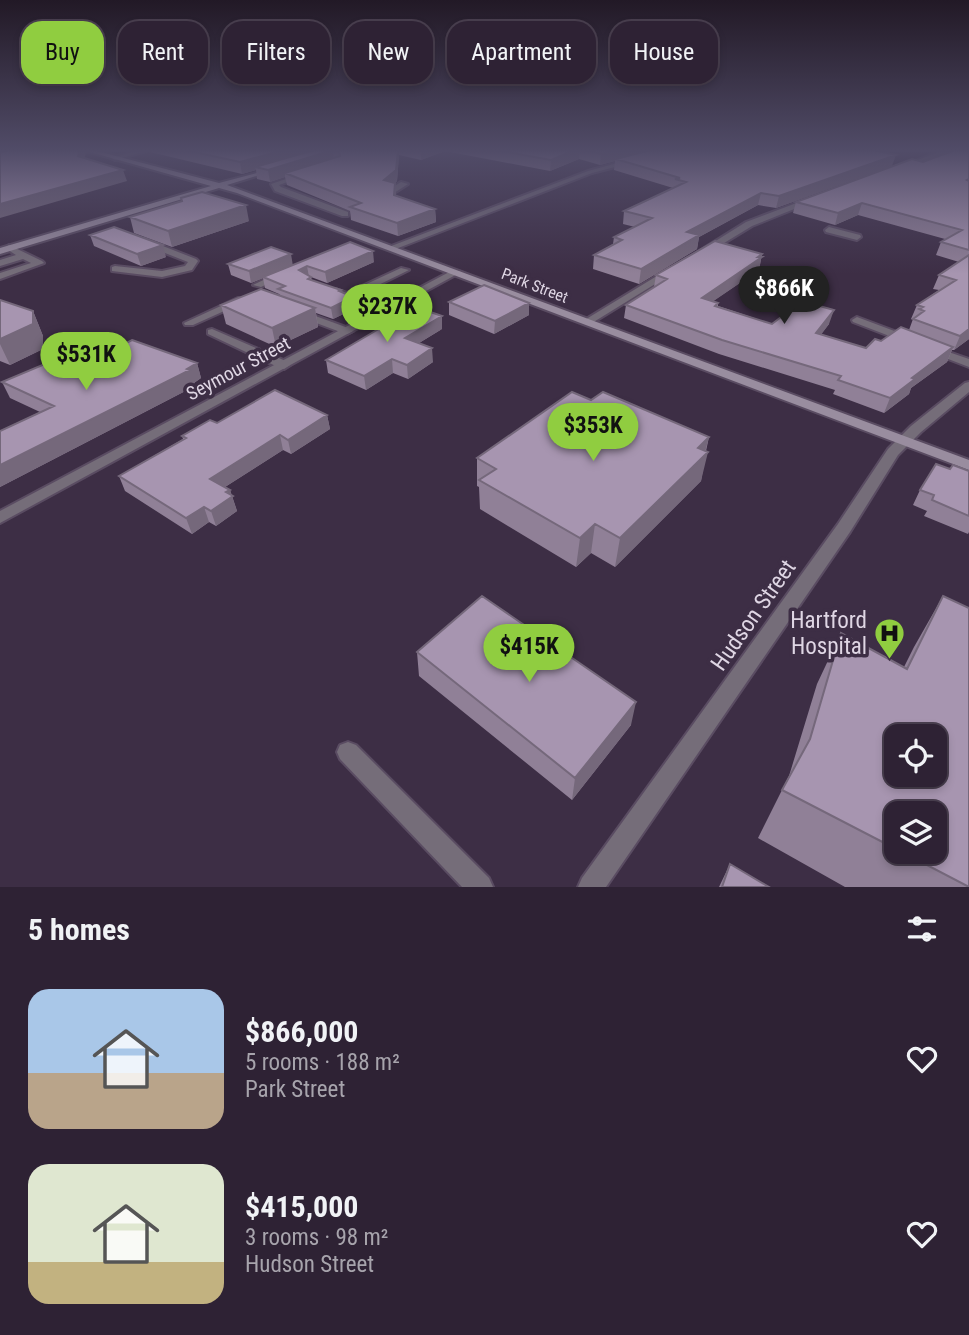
<!DOCTYPE html>
<html lang="en">
<head>
<meta charset="utf-8">
<style>
  :root { --surface:#2e2234; --page:#362a3c; --text:#f1f3f6; --muted:#a7a4ac; --line:#493f4f; --accent:#90cd40 }
  body { margin:0; font-family:"Roboto Condensed",sans-serif; background:var(--page); color:var(--text); height:100vh; display:flex; flex-direction:column; font-size:26px; white-space:nowrap }
  * { box-sizing:border-box; margin:0 }
  p { font-size:23px; color:var(--muted) }
  .icon { flex:none; width:38px; height:38px; fill:none; stroke:currentColor; stroke-width:2; stroke-linecap:round; stroke-linejoin:round }
  .map { position:relative; height:887px; overflow:hidden }
  .details { display:flex; flex-direction:column; background:var(--surface); flex:1 }
  .details>* { flex:none }
  .guide { position:absolute; left:21px; top:21px; width:928px; height:63px; display:flex; gap:14px }
  .buttons { position:absolute; left:884px; top:724px; display:grid; gap:14px }
  .buttons a { display:grid; place-items:center; width:63px; height:63px; border-radius:14px; background:var(--surface); box-shadow:0 4px 10px #0003,0 0 0 2px var(--line); font-size:35px }
  .price { position:absolute; translate:-50% -60px; padding:0 16px; border-radius:24px; background:var(--accent); color:#111; font-size:23px; line-height:46px; filter:drop-shadow(0 2px 4px #0008) }
  .price::after { content:''; position:absolute; left:50%; top:42px; width:21px; height:16px; margin-left:-10px; background:inherit; clip-path:polygon(0 0,100% 0,50% 100%) }
  .price.selected { background:#222; color:#fff }
  ul { padding:0; list-style:none }
  li { display:flex; align-items:center; gap:21px; height:175px; padding:0 28px }
  li span { display:grid; place-items:center; flex:none; width:196px; height:140px; border-radius:21px; color:#555 }
  li>.icon { margin-inline-start:auto }
  span .icon { width:84px; height:84px; fill:#fffc; stroke-width:1 }
  li b { font-size:30px }
  h2 { display:flex; justify-content:space-between; align-items:center; height:84px; padding:0 28px; font-size:30px }
  .chip { padding:0 24px; border-radius:21px; background:var(--surface); box-shadow:0 4px 10px #0003,0 0 0 2px var(--line); font-size:24px; line-height:63px }
  .chip.selected { background:var(--accent); color:#111 }
  .map>svg:first-child { display:block }
  .lines { fill:none; stroke-linecap:round; stroke-linejoin:round }
  .service-casing { stroke:#5a4c62; stroke-width:4 }
  .minor-casing { stroke:#5a4c62; stroke-width:4 }
  .tertiary-casing { stroke:#5a4c62; stroke-width:4 }
  .secondary-casing { stroke:#5a4c62; stroke-width:4 }
  .service { fill:#756d79; fill-rule:evenodd }
  .minor { fill:#756d79; fill-rule:evenodd }
  .tertiary { fill:#756d79; fill-rule:evenodd }
  .secondary { fill:#998d9f; fill-rule:evenodd }
  .wall { fill:#908097; fill-rule:evenodd }
  .shaded-wall { fill:#75687b }
  .building { fill:#a795b0; stroke:#75687b; stroke-width:2; fill-rule:evenodd }
  .labels { text-anchor:middle; stroke-width:7; stroke-linejoin:round; paint-order:stroke }
  .far-street-label { font-size:16px; fill:#dfd6e4; stroke:#3d2e45 }
  .street-label { font-size:19px; fill:#dfd6e4; stroke:#3d2e45 }
  .near-street-label { font-size:23px; fill:#dfd6e4; stroke:#3d2e45 }
  .near-poi-label { font-size:23px; fill:#dfd6e4; stroke:#3d2e45; text-anchor:end }
</style>
</head>
<body>
<div class="map">
<svg width="969" height="887" viewBox="0 0 969 887">
  <rect width="100%" height="100%" fill="#3d2e45"/>
  <g class="lines">
    <defs>
      <path id="service" d="M301 174 307 175 279 185 281 187 348 212V216H342L275 191 271 184Z
        M401 182 408 184 394 193 387 191Z
        M829 227 860 235 861 237 857 240 826 232 825 230Z
        M145 239 196 259 198 261 192 270 162 277 112 271V267L115 266 162 271 185 266 188 262 142 244V240Z
        M9 245 42 261 44 263 0 279V273L31 263 23 259 0 266V260L16 255 5 248Z
        M401 268 409 270 356 296 391 308V312H383L330 292 335 289 347 293Z
        M278 273 286 275 261 287 253 285Z
        M238 298 242 299V303L193 325H185L184 323Z
        M299 310 351 329 353 331 347 334 343 333 295 315V311Z
        M857 317 913 338 915 340 909 343 905 342 853 322 852 320Z
        M212 329 288 362 290 365 284 369 280 368 208 334V330Z
        M934 347 969 359V367L930 352V348Z
        M348 742 356 745 489 878 493 887H462L340 759 337 752 340 745Z"/>
      <path id="minor" d="M139 150H149L115 160 112 158Z
        M944 150H953L904 168 899 167Z
        M632 159 634 162 592 173 393 250 386 248 588 171Z
        M807 199 814 201 752 226 706 254 698 252 746 222Z
        M670 268 673 269V273L592 323 588 324 583 321Z
        M453 270 461 272 0 523V511Z"/>
      <path id="tertiary" d="M969 382V392L921 432 898 455 850 532 606 887H578L582 878 838 524 888 449 911 426 965 383Z"/>
      <path id="secondary" d="M83 150H93L219 183 276 168V170L227 185 969 460V470L237 193 219 188 0 254V248L211 186Z"/>
    </defs>
    <!-- service casing -->
    <use href="#service" class="service-casing"/>
    <!-- minor casing -->
    <use href="#minor" class="minor-casing"/>
    <!-- tertiary casing -->
    <use href="#tertiary" class="tertiary-casing"/>
    <!-- secondary casing -->
    <use href="#secondary" class="secondary-casing"/>
    <!-- service -->
    <use href="#service" class="service"/>
    <!-- minor -->
    <use href="#minor" class="minor"/>
    <!-- tertiary -->
    <use href="#tertiary" class="tertiary"/>
    <!-- secondary -->
    <use href="#secondary" class="secondary"/>
  </g>
  <!-- wall -->
  <path class="wall" d="M150 150H874L892 166 776 208 758 205 699 237 697 249 639 284 593 269 594 255 613 244 614 237 635 227 623 224 624 211 673 188 614 170 615 161 600 165 579 159 550 171 445 151 421 160 399 155 397 181 395 183 396 196 435 209 436 222 398 236 351 220 350 211 287 185 285 177 270 182 257 179 256 170 242 174 150 152Z
    M969 150V339L954 350H952L947 362 911 388 909 394 884 413 833 394 835 390 719 354 624 318 626 305 654 287 656 275 762 254 759 270 713 301 718 303V306L772 324H829L821 334 866 348 881 341 909 330 913 319H911L917 305 939 290 933 289 939 275 959 262 936 255 941 242 945 239 858 215 835 225 793 213 796 202 923 162Z
    M130 217 249 221 172 247 134 233Z
    M90 235 166 257 141 266 94 246Z
    M374 262 327 283 311 277 312 280 353 297 354 309 333 319 316 313 318 327 276 347 226 324 221 305 280 295 279 294 265 288 263 278 251 283 231 275 228 264 293 265Z
    M0 300 33 311 43 336V349L10 365 0 361Z
    M449 302 529 315 494 334 449 315Z
    M442 329 419 343 433 362 408 379 393 373 366 390 328 373 326 360Z
    M197 363 201 378 194 383 195 386 0 487V431L40 412 10 398 2 382 81 367Z
    M591 400 709 437 706 451 701 481 615 567 591 553 576 567 480 509 479 487 477 486V458Z
    M327 415 330 429 291 454 283 450 225 487 230 490 237 511 216 526 209 522 192 534 125 491 119 476 183 439 182 436 217 423Z
    M950 469 969 471V532L968 534 924 516 927 511 913 505 920 490Z
    M943 596 969 887H845L758 838 789 776 817 684 841 633 904 667 914 647ZM896 814 934 852H896Z
    M417 652 631 725 572 800 419 676Z
    M730 864 769 887H719Z"/>
  <!-- shaded-wall -->
  <path class="shaded-wall" d="M80 150H85L86 153 82 167 78 156Z
    M284 150H324L255 167 256 170 242 174 240 162Z
    M333 150 334 161 285 173V177L270 182 268 170Z
    M398 150H399V155L397 181 395 183 396 195 395 208 384 180Z
    M421 150H445V151L421 160Z
    M575 150H580L579 159 550 171 551 160Z
    M618 150H659L616 159 615 161 600 165 601 154Z
    M896 155 892 166 776 208 779 196Z
    M123 170 127 181 0 218V204Z
    M761 193 758 205 699 237 697 249 639 284 641 269 687 232Z
    M862 203 858 215 835 225 838 213Z
    M246 205 249 221 172 247 168 231Z
    M435 209 436 222 398 236 397 223Z
    M163 245 166 257 141 266 137 254Z
    M373 251 374 262 327 283 325 272Z
    M291 254 293 266 251 283 249 271Z
    M762 254 759 270 699 311 702 298Z
    M307 266 309 277 299 270Z
    M353 297 354 309 333 319 331 308Z
    M529 303V315L494 334 495 321Z
    M315 308 318 327 276 347 272 328Z
    M834 310 829 324 812 347 816 333Z
    M33 311 43 336V349L10 365 0 344V339Z
    M442 316V329L406 351 405 338Z
    M969 329V339L954 350 960 336Z
    M953 347 947 362 911 388 909 394 884 413 890 398 912 378Z
    M432 348 433 362 408 379 407 365Z
    M392 359 393 373 366 390 364 376Z
    M197 363 201 378 194 383 195 386 0 487V465Z
    M327 415 330 429 291 454 288 440Z
    M280 435 283 450 214 494 210 479Z
    M709 437 704 456 708 452 701 481 615 567 620 538 698 448Z
    M230 490 237 511 216 526 211 511 226 492Z
    M204 507 209 522 192 534 186 518Z
    M595 524 591 553 576 567 580 538Z
    M636 702 631 725 572 800 575 778Z"/>
  <!-- building -->
  <path class="building" d="M10 150H80L78 156 123 170 0 204V152Z
    M185 150H284L240 162Z
    M314 150H398L396 170 384 180 395 183 394 195 435 209 397 223 350 207 361 203 285 173 340 156 339 151 333 150 268 170 255 167Z
    M496 150H575L551 160Z
    M587 150H618L601 154Z
    M650 150H874L896 155 779 196 761 193 687 232 699 235 641 269 594 255 622 240 614 237 652 218 624 211 686 182 675 179 680 178 616 159Z
    M955 150H969V179L967 180 969 181V250L941 242 962 230 862 203 838 213 796 202 912 159 923 162Z
    M202 192 246 205 168 231 130 217 182 201 181 198Z
    M114 227 163 245 137 254 90 235Z
    M715 241 762 254 758 257H762L702 298 718 303 715 306 772 324 802 301 834 310 816 333 866 348 875 339 881 341 901 327 953 347 912 378 915 379 890 398 838 380 841 376 722 340 626 305 667 279 656 275Z
    M350 242 373 251 325 272 307 266 299 270 311 277 308 279 341 290 339 291 353 297 331 308 278 289 285 286 263 277Z
    M271 247 291 254 249 271 228 264Z
    M969 255V329L960 336 913 319 924 311 919 309 923 307 917 305 956 280 939 275Z
    M484 285 529 303 495 321 449 302Z
    M261 289 315 308 272 328 221 305Z
    M0 300 33 311V324L0 339Z
    M416 307 442 316 405 338 432 348 407 365 392 359 364 376 326 360Z
    M132 340 197 363 187 369 190 370 0 465V431L54 406 2 382 59 358 81 367Z
    M275 390 327 415 288 440 280 435 210 479 230 490 226 492 233 496 211 511 204 507 186 518 119 476 186 438 182 436 210 420 217 423Z
    M572 392 591 400 603 392 709 437 698 448 708 452 620 538 595 524 580 538 479 480 496 469 477 458Z
    M936 464 950 469 953 465 969 471V516L932 500 934 495 920 490Z
    M482 596 636 702 575 778 417 652Z
    M943 596 969 608V887L902 852H934V814H896V849L782 790 810 739 841 633 907 669ZM896 737H934V775H896Z
    M730 864 769 887H722Z"/>
  <!-- sky -->
  <linearGradient id="sky" x2="0" y2="1"><stop stop-color="#221926"/><stop offset="0.55" stop-color="#514c68"/><stop offset="1" stop-color="#514c68" stop-opacity="0"/></linearGradient>
  <rect width="969" height="274" fill="url(#sky)"/>
  <!-- icons -->
  <defs>
    <symbol id="hospital-pin" viewBox="-11 -11 22 30"><path d="M0 17L-7.5 6A9.5 9.5 0 1 1 7.5 6Z" fill="#90cd40" stroke="#3d2e45"/><path d="M-5-5h3v3.5h4V-5h3V5h-3V1.5h-4V5h-3Z" fill="#111"/></symbol>
  </defs>
  <g fill-rule="evenodd">
    <use href="#hospital-pin" x="872" y="616" width="35" height="47"/>
  </g>
  <g class="labels">
    <!-- far-street labels -->
    <g class="far-street-label">
      <text transform="translate(535 285) rotate(21)" y="6">Park Street</text>
    </g>
    <!-- street labels -->
    <g class="street-label">
      <text transform="translate(238 368) rotate(-28)" y="7">Seymour Street</text>
    </g>
    <!-- near-street labels -->
    <g class="near-street-label">
      <text transform="translate(753 615) rotate(-55)" y="8">Hudson Street</text>
    </g>
    <!-- near-poi labels -->
    <g class="near-poi-label">
      <text x="867" y="628">Hartford<tspan x="867" dy="26">Hospital</tspan></text>
    </g>
  </g>
</svg>
<div class="buttons">
<a><svg class="icon" aria-label="locate" viewBox="0 0 24 24"><circle cx="12" cy="12" r="6"/><path d="M12 2v4M12 18v4M2 12h4M18 12h4"/></svg></a>
<a><svg class="icon" aria-label="layers" viewBox="0 0 24 24"><path d="M12 4l9 5-9 5-9-5zM3 14l9 5 9-5"/></svg></a>
</div>
<b class="price selected" style="left:784px;top:326px">$866K</b>
<b class="price" style="left:387px;top:344px">$237K</b>
<b class="price" style="left:86px;top:392px">$531K</b>
<b class="price" style="left:593px;top:463px">$353K</b>
<b class="price" style="left:529px;top:684px">$415K</b>
<div class="guide">
<a class="chip selected">Buy</a>
<a class="chip">Rent</a>
<a class="chip">Filters</a>
<a class="chip">New</a>
<a class="chip">Apartment</a>
<a class="chip">House</a>
</div>
</div>
<section class="details">
<h2>5 homes<svg class="icon" aria-label="filters" viewBox="0 0 24 24"><path d="M4 7h16M4 17h16"/><circle cx="9" cy="7" r="2"/><circle cx="15" cy="17" r="2"/></svg></h2>
<ul>
<li><span style="background:linear-gradient(#a9c7e8 60%,#b9a48a 0)"><svg class="icon" aria-label="home" viewBox="0 0 24 24"><path d="M3 11l9-7 9 7M6 9v11h12V9"/></svg></span><div><b>$866,000</b><p>5 rooms · 188 m²</p><p>Park Street</p></div><svg class="icon" aria-label="heart" viewBox="0 0 24 24"><path d="M12 20l-8-8c-3-5 5-10 8-4 3-6 11-1 8 4z"/></svg></li>
<li><span style="background:linear-gradient(#dfe7d0 70%,#c2b280 0)"><svg class="icon" aria-label="home" viewBox="0 0 24 24"><path d="M3 11l9-7 9 7M6 9v11h12V9"/></svg></span><div><b>$415,000</b><p>3 rooms · 98 m²</p><p>Hudson Street</p></div><svg class="icon" aria-label="heart" viewBox="0 0 24 24"><path d="M12 20l-8-8c-3-5 5-10 8-4 3-6 11-1 8 4z"/></svg></li>
</ul>
</section>
</body>
</html>
